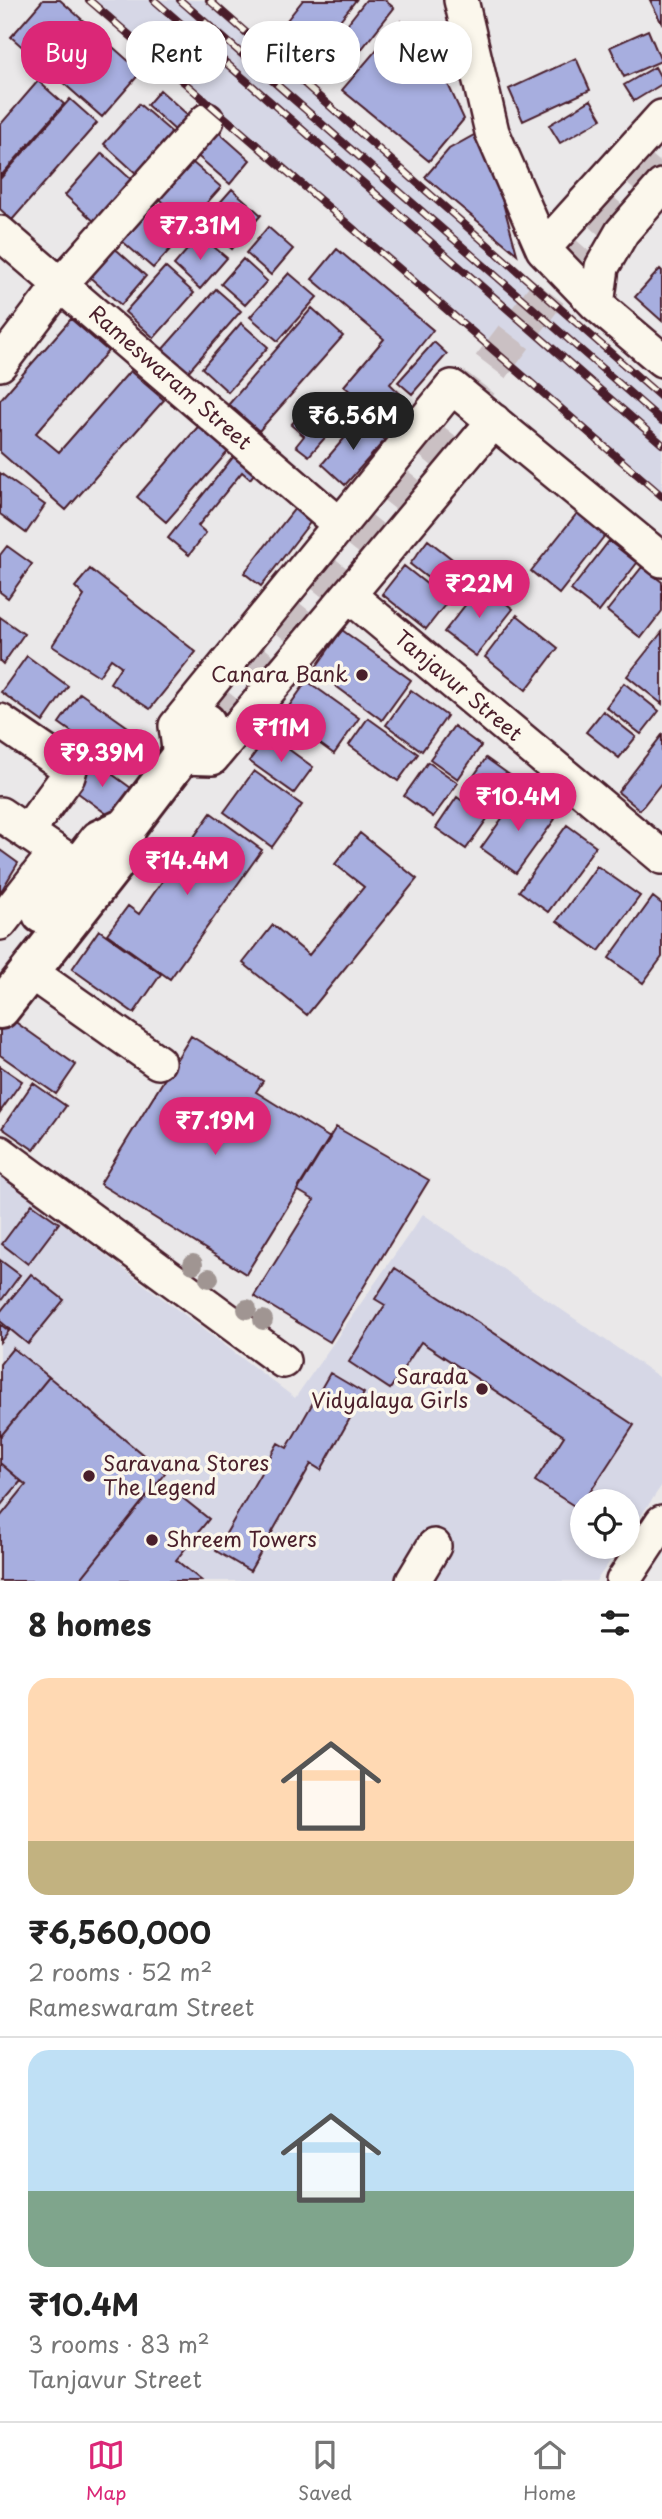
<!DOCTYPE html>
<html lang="en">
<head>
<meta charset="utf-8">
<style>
  :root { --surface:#fff; --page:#f2f2f2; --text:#222; --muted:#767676; --line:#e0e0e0; --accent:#db2777 }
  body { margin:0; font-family:"Playpen Sans",sans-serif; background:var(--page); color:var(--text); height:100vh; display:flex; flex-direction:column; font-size:26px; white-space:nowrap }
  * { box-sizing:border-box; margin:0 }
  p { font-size:23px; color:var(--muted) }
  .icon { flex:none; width:38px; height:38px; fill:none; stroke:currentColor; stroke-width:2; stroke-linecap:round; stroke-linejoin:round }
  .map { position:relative; height:1581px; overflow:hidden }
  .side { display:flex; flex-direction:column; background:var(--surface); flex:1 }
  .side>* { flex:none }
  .hud { position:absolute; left:21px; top:21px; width:621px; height:63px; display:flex; gap:14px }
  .fabs { position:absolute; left:570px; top:1489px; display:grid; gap:14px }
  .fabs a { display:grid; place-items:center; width:70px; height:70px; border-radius:50%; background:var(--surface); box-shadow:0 4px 10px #0003; font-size:35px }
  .price { position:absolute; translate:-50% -60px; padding:0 16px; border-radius:24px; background:var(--accent); color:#fff; font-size:23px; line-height:46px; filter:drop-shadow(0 2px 4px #0008) }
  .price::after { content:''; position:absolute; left:50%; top:42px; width:21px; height:16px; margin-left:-10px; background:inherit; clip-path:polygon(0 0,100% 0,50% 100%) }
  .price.on { background:#222; color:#fff }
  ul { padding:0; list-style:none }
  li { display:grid; align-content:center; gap:14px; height:371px; padding:0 28px }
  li+li { border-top:2px solid var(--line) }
  li span { display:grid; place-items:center; height:217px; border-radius:21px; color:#555 }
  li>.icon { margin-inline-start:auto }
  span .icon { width:126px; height:126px; fill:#fffc; stroke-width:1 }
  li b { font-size:30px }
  h2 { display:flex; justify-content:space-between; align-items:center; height:84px; padding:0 28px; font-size:30px }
  .tag { padding:0 24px; border-radius:28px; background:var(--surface); box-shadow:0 4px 10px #0003; font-size:24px; line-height:63px }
  .tag.on { background:var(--accent); color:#fff }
  .menu { display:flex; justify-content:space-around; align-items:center; height:98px; border-top:2px solid var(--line); background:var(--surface); font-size:19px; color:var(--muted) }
  .menu a { display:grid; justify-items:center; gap:4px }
  .menu .on { color:var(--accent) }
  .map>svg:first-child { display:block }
  .built { fill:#d6d7e6 }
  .building { fill:#a7aedf; stroke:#4a1f2b; stroke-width:2 }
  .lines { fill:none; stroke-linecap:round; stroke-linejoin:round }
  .major-tunnel { stroke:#cac0c3; stroke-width:38; stroke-dasharray:38 19; stroke-linecap:butt }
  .minor-casing { stroke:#4a1f2b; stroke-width:38 }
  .major-casing { stroke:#4a1f2b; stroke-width:44 }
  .minor { stroke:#fbf7ec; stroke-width:33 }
  .major { stroke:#fbf7ec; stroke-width:38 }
  .rail-casing { stroke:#4a1f2b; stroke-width:8 }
  .rail { stroke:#fbf7ec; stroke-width:5; stroke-dasharray:16; stroke-linecap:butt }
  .tree { fill:#a09592 }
  .poi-dot { fill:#4a1f2b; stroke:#fbf7ec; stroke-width:2.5 }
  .labels { text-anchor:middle; stroke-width:7; stroke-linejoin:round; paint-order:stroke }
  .street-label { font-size:21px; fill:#4a1f2b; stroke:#fbf7ec }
  .poi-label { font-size:21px; fill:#4a1f2b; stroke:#fbf7ec; text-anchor:end }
</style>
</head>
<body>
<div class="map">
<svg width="662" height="1581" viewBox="0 0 662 1581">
  <rect width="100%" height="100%" fill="#eae8e9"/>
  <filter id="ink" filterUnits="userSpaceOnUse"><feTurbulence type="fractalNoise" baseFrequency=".0143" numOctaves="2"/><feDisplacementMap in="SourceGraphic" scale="14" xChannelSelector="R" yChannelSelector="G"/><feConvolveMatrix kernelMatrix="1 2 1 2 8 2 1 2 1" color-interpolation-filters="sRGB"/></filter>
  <g filter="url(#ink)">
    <!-- built -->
    <path class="built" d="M87 0H207L662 400V498L526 375Z
      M0 1176 295 1398 423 1214 662 1379V1485L628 1535V1502H583V1547H620L596 1581H0Z"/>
    <!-- building -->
    <path class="building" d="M43 0H60L141 72 102 117 11 37Z
      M303 0H356L308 60 276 34Z
      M366 0H385L394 8 345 70 324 54Z
      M650 0H662V24Z
      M401 21 447 82 464 119 429 161 342 90Z
      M648 30 661 61 624 77 610 47Z
      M576 58 590 90 523 121 509 89Z
      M655 67 662 80V84L634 101 624 85Z
      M38 81 64 104 0 177V125Z
      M160 90 189 116 176 131 147 105Z
      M70 99 97 123 12 220 0 209V179Z
      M591 100 602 119 560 143 549 125Z
      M139 104 175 135 139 176 104 144Z
      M215 129 250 160 230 184 194 153Z
      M483 130 517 254 425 177 449 149Z
      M102 153 134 182 97 224 65 195Z
      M185 156 221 187 188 224 153 193Z
      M232 189 261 215 232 249 202 223Z
      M147 198 185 233 153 268 115 235Z
      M268 227 293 249 271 275 246 253Z
      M200 235 227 258 200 289 174 265Z
      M110 244 146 276 121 305 85 273Z
      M337 249 433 330 390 384 408 401 387 425 344 386 384 339 312 279Z
      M243 259 267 281 245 305 221 284Z
      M165 267 194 293 154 338 125 312Z
      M660 269 662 271V321L635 297Z
      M289 273 317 297 278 341 250 317Z
      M216 289 241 311 187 373 162 350Z
      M312 308 343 336 259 431 229 404Z
      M71 319 108 351 36 433 59 452 130 371 164 400 66 510 0 452V400Z
      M241 323 268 347 228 392 202 368Z
      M434 342 447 354 412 394 398 382Z
      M317 395 343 417 309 456 296 446 304 436 291 425Z
      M361 419 385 440 345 485 322 464Z
      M203 421 232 447 166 522 137 497Z
      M238 451 259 468 250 479 242 472 198 526 206 533 189 555 168 538Z
      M0 473 45 505 26 533 0 514Z
      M296 507 312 520 261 586 244 573Z
      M578 512 606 534 559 594 531 571Z
      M428 540 470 573 452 597 410 564Z
      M609 541 637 563 599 612 571 590Z
      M7 546 32 564 8 598 0 592V555Z
      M404 566 448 601 426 629 382 594Z
      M642 567 662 582V611L641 638 607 611Z
      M90 569 196 652 150 709 110 683 121 666 111 659 99 676 52 646 84 596 75 587Z
      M482 584 513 609 476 656 444 632Z
      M517 615 558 648 526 690 485 657Z
      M0 617 24 634 3 664 0 661Z
      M342 630 411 680 382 720 314 670Z
      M662 632V704L627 676Z
      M27 656 68 686 43 722 1 692Z
      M307 681 359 718 334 754 282 716Z
      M624 683 659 711 641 734 606 707Z
      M411 690 447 716 422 751 386 725Z
      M80 693 145 739 124 769 59 723Z
      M603 711 636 737 619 758 586 732Z
      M368 718 418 754 398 781 349 745Z
      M454 726 481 746 458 779 430 759Z
      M269 735 313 767 294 793 249 761Z
      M662 735V782L640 810 618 792Z
      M486 758 518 781 495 814 463 792Z
      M94 761 131 788 111 817 74 790Z
      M428 762 458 783 433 817 404 796Z
      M254 771 302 805 272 847 224 812Z
      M520 793 555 819 516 873 481 848Z
      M457 797 487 819 466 849 436 828Z
      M211 813 262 850 170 979 107 934 128 906 139 914Z
      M567 825 596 846 548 912 519 891Z
      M360 833 417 879 307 1015 243 963 273 925 309 955 364 887 335 864Z
      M0 850 18 863 0 893Z
      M597 866 640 896 599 951 557 921Z
      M653 897 662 904V957L643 983 609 958Z
      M99 930 161 974 134 1013 72 969Z
      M7 1016 76 1065 56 1094 0 1055V1026Z
      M191 1036 263 1081 256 1092 330 1138 246 1274 100 1184Z
      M0 1066 22 1081 0 1112Z
      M33 1083 66 1106 34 1150 2 1128Z
      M336 1127 429 1180 330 1342 254 1296 314 1200 297 1190Z
      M32 1204 59 1223 28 1264 2 1244Z
      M0 1260 20 1275 0 1302Z
      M395 1268 634 1425 579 1509 535 1481 564 1436 421 1342 390 1389 349 1362 385 1305 375 1299Z
      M31 1274 64 1300 28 1344 0 1321V1312Z
      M0 1324 9 1331 0 1342Z
      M13 1348 49 1377 0 1437V1364Z
      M330 1373 364 1393 321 1470 311 1464 250 1571 216 1551 278 1443 287 1448Z
      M49 1377 165 1473 79 1581H0V1517L26 1485 0 1463V1437Z
      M0 1463 21 1481 0 1506Z
      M160 1480 209 1519 176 1560 202 1581H79Z"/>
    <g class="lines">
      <!-- major-tunnel -->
      <path class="major-tunnel" d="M206 723 478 384 574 258 662 157"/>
      <defs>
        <path id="minor" d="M461 0 492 132 543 249 597 305 662 360
          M0 233 339 524
          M543 249 662 117
          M597 305 602 267 622 232 662 186
          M0 364 61 284 207 120
          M494 421 212 758 180 757 176 726 452 387 662 560
          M350 596 662 857
          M0 721 70 769 68 776 27 832
          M0 814 78 867
          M0 923 56 852
          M28 973 36 976 158 1062
          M0 1153 283 1361
          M413 1581 434 1546
          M623 1581 662 1522"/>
        <path id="major" d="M42 914 99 840 127 827
          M0 1009 119 858 127 827 206 723"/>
      </defs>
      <!-- minor casing -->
      <use href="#minor" class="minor-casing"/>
      <!-- major casing -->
      <use href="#major" class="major-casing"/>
      <!-- minor -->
      <use href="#minor" class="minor"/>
      <!-- major -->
      <use href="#major" class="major"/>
      <defs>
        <path id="rail" d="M89 0 662 496
          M154 0 662 444
          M180 0 662 421
          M209 0 662 398"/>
      </defs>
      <!-- rail casing -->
      <use href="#rail" class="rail-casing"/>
      <!-- rail -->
      <use href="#rail" class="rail"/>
    </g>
    <!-- trees -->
    <g class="tree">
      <circle cx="193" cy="1264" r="10"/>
      <circle cx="209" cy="1278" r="10"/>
      <circle cx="247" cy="1309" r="10"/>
      <circle cx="263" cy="1320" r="10"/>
    </g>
  </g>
  <!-- markers -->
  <g class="poi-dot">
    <circle cx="362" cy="675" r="7"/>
    <circle cx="482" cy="1389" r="7"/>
    <circle cx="89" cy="1476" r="7"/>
    <circle cx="152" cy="1540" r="7"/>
  </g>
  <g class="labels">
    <!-- street labels -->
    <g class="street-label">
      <text transform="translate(170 378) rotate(41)" y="7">Rameswaram Street</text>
      <text transform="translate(458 686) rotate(40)" y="7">Tanjavur Street</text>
    </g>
    <!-- poi labels -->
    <g class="poi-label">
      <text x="348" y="682">Canara Bank</text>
      <text x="468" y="1384">Sarada<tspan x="468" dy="24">Vidyalaya Girls</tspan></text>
      <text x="103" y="1471" text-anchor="start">Saravana Stores<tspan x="103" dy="24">The Legend</tspan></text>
      <text x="166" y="1547" text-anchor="start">Shreem Towers</text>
    </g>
  </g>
</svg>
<div class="fabs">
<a><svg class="icon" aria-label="locate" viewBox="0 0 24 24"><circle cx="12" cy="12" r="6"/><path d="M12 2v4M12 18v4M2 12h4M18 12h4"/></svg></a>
</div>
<b class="price" style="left:200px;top:262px">₹7.31M</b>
<b class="price on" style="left:353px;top:452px">₹6.56M</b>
<b class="price" style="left:479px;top:620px">₹22M</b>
<b class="price" style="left:281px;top:764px">₹11M</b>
<b class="price" style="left:102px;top:789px">₹9.39M</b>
<b class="price" style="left:518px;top:833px">₹10.4M</b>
<b class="price" style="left:187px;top:897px">₹14.4M</b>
<b class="price" style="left:215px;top:1157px">₹7.19M</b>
<div class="hud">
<a class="tag on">Buy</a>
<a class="tag">Rent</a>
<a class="tag">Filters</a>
<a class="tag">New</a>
</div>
</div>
<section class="side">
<h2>8 homes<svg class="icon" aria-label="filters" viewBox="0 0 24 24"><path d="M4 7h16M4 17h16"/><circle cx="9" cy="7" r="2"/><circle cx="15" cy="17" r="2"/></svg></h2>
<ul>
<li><span style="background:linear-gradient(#ffd9b3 75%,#c2b280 0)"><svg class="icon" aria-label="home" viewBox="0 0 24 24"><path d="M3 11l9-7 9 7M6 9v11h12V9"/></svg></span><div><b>₹6,560,000</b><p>2 rooms · 52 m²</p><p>Rameswaram Street</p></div></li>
<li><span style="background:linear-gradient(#bfe0f5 65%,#7fa58c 0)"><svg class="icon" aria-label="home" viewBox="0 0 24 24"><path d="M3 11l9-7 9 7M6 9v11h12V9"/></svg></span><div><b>₹10.4M</b><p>3 rooms · 83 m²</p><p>Tanjavur Street</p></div></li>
</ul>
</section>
<nav class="menu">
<a class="on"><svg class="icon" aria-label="map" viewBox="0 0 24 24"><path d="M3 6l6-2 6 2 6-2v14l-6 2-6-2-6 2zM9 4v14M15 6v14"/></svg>Map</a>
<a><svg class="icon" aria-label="saved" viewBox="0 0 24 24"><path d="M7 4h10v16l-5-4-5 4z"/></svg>Saved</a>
<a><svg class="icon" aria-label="home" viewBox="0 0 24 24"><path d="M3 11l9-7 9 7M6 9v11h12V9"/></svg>Home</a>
</nav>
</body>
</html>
